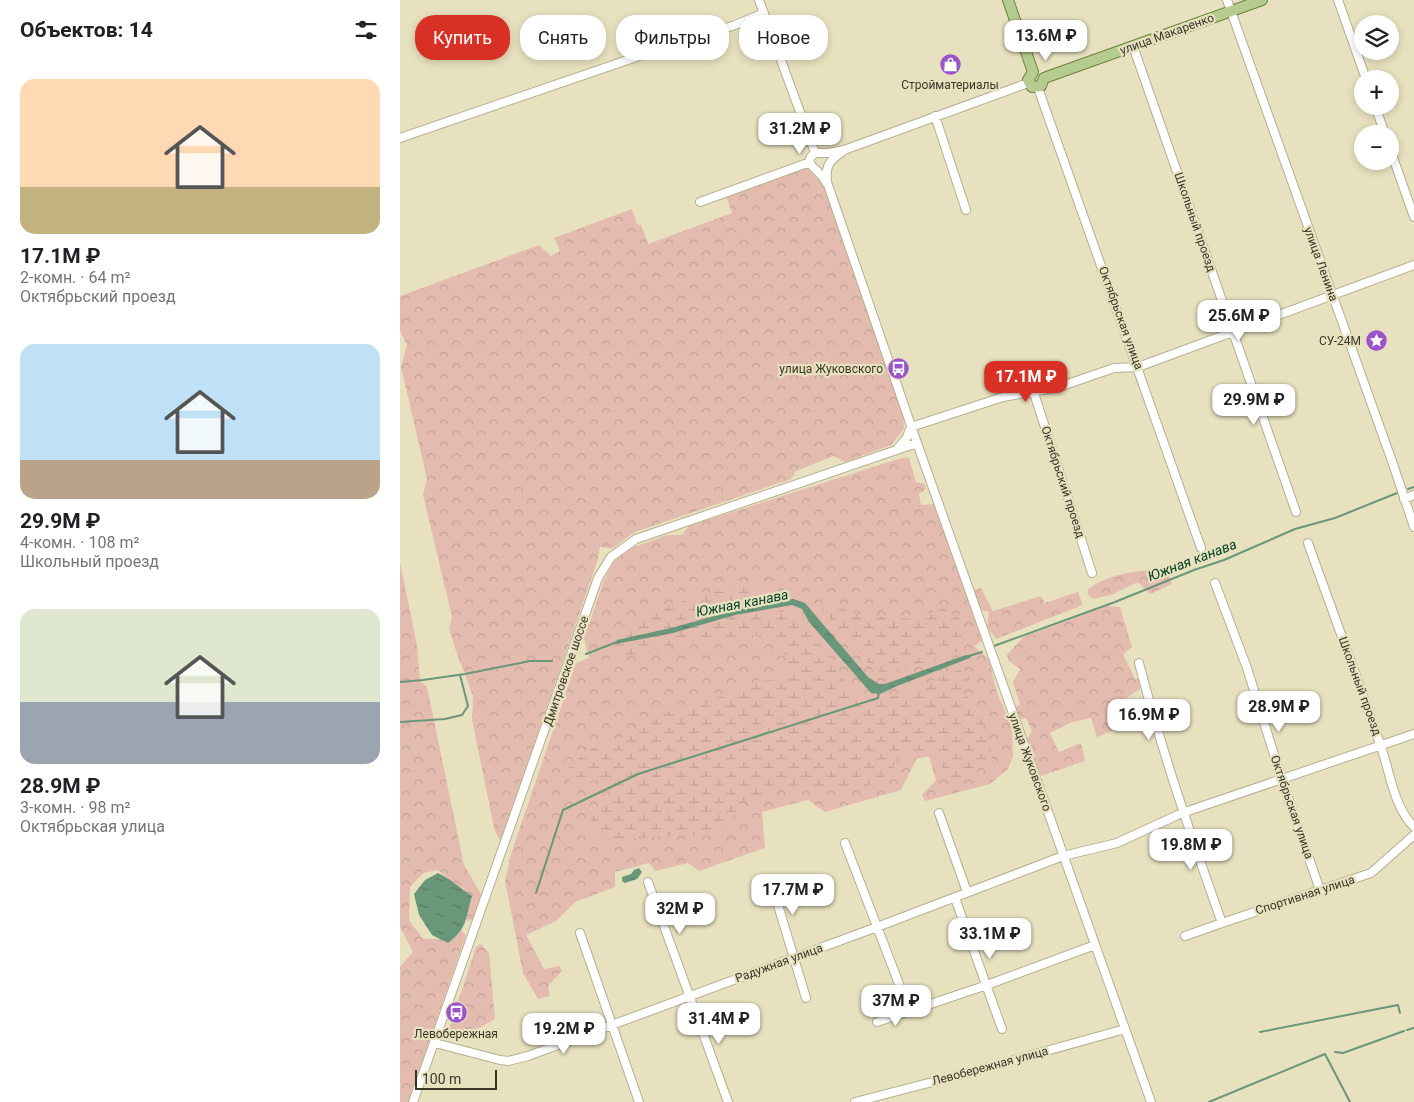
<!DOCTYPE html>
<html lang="ru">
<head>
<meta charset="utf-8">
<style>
  :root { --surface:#fff; --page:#f6f6f6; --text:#202124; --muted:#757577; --accent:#d93025 }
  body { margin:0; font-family:Roboto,sans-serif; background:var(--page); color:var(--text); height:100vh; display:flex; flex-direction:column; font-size:19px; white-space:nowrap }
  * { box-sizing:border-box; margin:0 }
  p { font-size:16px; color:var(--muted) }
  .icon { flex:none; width:28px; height:28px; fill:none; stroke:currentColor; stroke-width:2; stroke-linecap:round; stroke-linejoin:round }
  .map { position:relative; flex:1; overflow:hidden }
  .details { display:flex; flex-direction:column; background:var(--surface); width:400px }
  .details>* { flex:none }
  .banner { position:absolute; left:15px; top:15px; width:475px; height:45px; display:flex; gap:10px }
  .fabs { position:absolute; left:954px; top:15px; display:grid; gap:10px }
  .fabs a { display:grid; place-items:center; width:45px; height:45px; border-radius:50%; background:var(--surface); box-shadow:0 2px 8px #0003; font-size:25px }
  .scale { position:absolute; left:15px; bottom:12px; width:82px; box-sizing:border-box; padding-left:5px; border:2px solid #3a3729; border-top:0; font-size:14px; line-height:18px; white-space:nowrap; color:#3a3729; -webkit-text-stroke:4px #e8e1bf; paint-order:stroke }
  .price { position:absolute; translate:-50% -42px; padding:0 11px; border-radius:10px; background:#fff; color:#222; font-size:16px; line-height:32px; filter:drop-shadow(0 1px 2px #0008) }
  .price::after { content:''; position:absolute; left:50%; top:30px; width:15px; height:11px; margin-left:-8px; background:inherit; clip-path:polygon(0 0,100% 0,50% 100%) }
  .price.on { background:var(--accent); color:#fff }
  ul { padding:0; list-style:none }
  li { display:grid; align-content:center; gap:10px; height:265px; padding:0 20px }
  li span { display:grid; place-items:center; height:155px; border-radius:15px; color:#555 }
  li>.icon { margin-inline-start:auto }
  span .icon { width:90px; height:90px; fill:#fffc; stroke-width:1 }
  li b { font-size:21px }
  h2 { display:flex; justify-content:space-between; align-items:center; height:60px; padding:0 20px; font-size:21px }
  .pill { padding:0 18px; border-radius:20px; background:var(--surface); box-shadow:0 2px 8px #0003; font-size:18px; line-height:45px }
  .pill.on { background:var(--accent); color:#fff }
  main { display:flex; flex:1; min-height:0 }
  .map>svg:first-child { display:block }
  .forest { fill:url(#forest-crowns) }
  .wetland { fill:url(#wetland-marsh) }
  .water { fill:url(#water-ripples) }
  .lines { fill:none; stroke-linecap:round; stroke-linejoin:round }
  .stream { stroke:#689779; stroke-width:2 }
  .minor-casing { stroke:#b6af8f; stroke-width:10 }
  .major-casing { stroke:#6b803b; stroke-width:12 }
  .minor { stroke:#fff; stroke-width:8 }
  .major { stroke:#b6cb8f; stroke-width:10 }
  .labels { text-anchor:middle; stroke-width:4.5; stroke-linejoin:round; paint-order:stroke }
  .street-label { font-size:12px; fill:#3a3729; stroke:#e8e1bf }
  .poi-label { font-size:12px; fill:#3a3729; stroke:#e8e1bf }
  .water-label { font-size:14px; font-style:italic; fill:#024123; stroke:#e8e1bf }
</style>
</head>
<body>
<main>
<section class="details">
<h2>Объектов: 14<svg class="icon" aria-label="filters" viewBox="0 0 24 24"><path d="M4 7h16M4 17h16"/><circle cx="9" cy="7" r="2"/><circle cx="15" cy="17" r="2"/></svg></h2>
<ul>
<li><span style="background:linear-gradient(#ffd9b3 70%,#c2b280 0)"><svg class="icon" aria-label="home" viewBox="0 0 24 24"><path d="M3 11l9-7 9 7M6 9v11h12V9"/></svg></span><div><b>17.1M ₽</b><p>2-комн. · 64 m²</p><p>Октябрьский проезд</p></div></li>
<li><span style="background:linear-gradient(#bfe0f5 75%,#b9a48a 0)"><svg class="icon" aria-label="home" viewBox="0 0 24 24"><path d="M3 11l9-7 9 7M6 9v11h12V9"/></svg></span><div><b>29.9M ₽</b><p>4-комн. · 108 m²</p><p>Школьный проезд</p></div></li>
<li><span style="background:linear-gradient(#dfe7d0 60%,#9aa5b1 0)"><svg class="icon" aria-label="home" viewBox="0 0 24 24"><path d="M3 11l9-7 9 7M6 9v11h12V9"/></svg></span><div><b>28.9M ₽</b><p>3-комн. · 98 m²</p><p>Октябрьская улица</p></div></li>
</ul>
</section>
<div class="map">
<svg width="1014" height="1102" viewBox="0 0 1014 1102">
  <defs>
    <pattern id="forest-crowns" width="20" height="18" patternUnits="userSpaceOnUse" patternTransform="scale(1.25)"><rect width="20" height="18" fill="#e4bcaf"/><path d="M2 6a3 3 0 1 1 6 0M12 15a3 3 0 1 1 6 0" fill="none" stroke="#c4a297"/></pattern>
    <pattern id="wetland-marsh" width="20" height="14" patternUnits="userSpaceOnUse" patternTransform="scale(1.25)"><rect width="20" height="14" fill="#e4bcaf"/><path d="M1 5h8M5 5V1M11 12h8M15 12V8" fill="none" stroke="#c4a297"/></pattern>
    <pattern id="water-ripples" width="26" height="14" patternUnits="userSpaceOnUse" patternTransform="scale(1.25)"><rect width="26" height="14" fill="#689779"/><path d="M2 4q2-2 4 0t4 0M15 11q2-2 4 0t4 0" fill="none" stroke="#577c63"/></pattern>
  </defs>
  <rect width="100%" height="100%" fill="#e8e1bf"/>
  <!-- forest -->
  <path class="forest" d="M407 166 415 177 423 184 503 415 504 429 491 445 445 462 434 456 396 471 391 479 235 532 213 548 200 547 197 562 101 841 95 832 72 720 73 696 56 651 49 629 52 617 23 495 27 479 1 367 7 345 0 331V296L139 245 151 256 160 251 154 238 232 209 237 224 241 225 248 244 332 213 326 196Z
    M501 458H509L516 482 525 484 526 489 519 494 521 505 535 504 582 641 574 646 589 659 596 690 612 727 613 756 608 769 590 784 525 801 522 795 536 780 529 757 517 758 501 790 425 812 408 800 362 812 365 848 299 871 288 863 255 871 249 863 215 872V887L175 902 156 921 126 935 144 969 159 966 162 971 148 986 150 996 138 999 123 973 105 881 111 854 176 663 189 658 184 639 204 580 216 559 234 547 267 535H282L289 526Z
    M0 563 17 645 20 681 27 687 64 865 82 896 72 920 67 921 63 909 64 889 52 883 38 870 23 873 10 887 9 920 23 939H53L60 929 66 935 8 1102H0V967L13 952 0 927Z
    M766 569 772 584 750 594 738 582 711 595 693 599 688 595V589C713 572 737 571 766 569Z
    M581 588 593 611 641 596 645 603 678 592 683 605 596 639 587 626 589 612 581 610 572 591Z
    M707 606 720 607 732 647 723 654 735 679 740 678V689L710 709 716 729 697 737 691 718 672 722 650 733 659 752 681 743 685 761 641 776 626 741 632 731 626 718 615 720 612 708 620 705 613 682 620 669 609 661 607 655 623 637Z
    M81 944 89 953 95 1019 72 1032 49 1029 76 947Z"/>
  <!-- wetland -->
  <path class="wetland" d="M343 586 357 587 363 593V610C375 615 386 609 398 614L451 690 461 700 472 704 562 669 567 673 569 679 563 691 581 716 590 745 592 760 580 765 572 775 553 779 547 778C538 752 523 747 498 755L492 770 477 782 462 788 444 789 421 786 381 788 354 797 337 810 329 828 300 835 250 837 222 840 201 839 188 827 195 812 220 793 215 781 204 779 173 785 166 776 171 763 193 748 221 738 261 713 315 699 334 690 359 681 378 679 386 671 387 659 380 646 371 639 349 634 336 635 324 641H295L237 654 217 655 211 641 218 632 230 621 258 609 310 593Z
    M423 602 461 615 514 619 543 608 560 619 564 649 510 667 481 673 470 665 419 606Z"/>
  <!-- water -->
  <path class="water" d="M393 599 405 603 468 677 479 684H485L566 655H572L570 658 497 686 480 694 471 693 409 622 402 609 392 605 335 615 273 633 216 644 217 640 271 628 333 611Z
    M239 868 242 872 237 879 225 883 222 881V877L231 874 234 870Z
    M38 873C51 879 61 889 72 896 65 919 68 928 48 943L32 935 19 915 14 894 25 880Z"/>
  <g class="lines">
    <!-- stream -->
    <path class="stream" d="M1008 489 1014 487
      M594 646 715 602 794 570 824 560 895 529 935 518 997 493
      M186 654 217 642
      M569 656 582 652
      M0 682 23 680 65 674 130 661H152
      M0 722 45 719 62 715 68 706 60 675
      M136 893 163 810 238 774 478 698 479 692
      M1007 1030 1014 1028
      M860 1032 998 1005 1000 1013
      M935 1052 943 1053 1004 1031
      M809 1102 925 1054 950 1102"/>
    <defs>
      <path id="minor" d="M359 0 415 153
        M827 0 993 464 1014 527
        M938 0 966 79
        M733 46 896 512
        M628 83 444 150 429 153H415C402 163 415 167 421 175 424 178 426 182 428 185L517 443 751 1102
        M638 88 801 548
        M975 106 985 134
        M535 116 566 210
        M0 138 251 52 335 25 364 13
        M990 149 1014 217
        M427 181C425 166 430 160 442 152
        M300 202 410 162
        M633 390 692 573
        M511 427 603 397 659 387 714 368 738 367 1014 265
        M498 448 506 439 511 427
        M1004 499 1014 495
        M908 543C932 610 957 677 980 744 990 771 993 806 1014 827
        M815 583 847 668 882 780 920 890
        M739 663C762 752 791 836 822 923
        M539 813 567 892
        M445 843 509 1010
        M248 882 328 1102
        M371 882 406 998
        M555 898 602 1029
        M180 933 239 1102
        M785 936 822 923 971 873 1014 835
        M477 1022 587 985 695 945
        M35 1043 100 1060 108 1061 128 1056 477 927 663 856 717 843 782 813 1014 734
        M13 1102 198 578 211 557 236 539 517 443
        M455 1102 571 1072 725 1029"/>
      <path id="major" d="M608 0 633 72
        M633 72 628 80 632 87 641 86 644 78
        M644 78 862 0"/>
    </defs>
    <!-- minor casing -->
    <use href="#minor" class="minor-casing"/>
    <!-- major casing -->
    <use href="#major" class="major-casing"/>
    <!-- minor -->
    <use href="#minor" class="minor"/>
    <!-- major -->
    <use href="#major" class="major"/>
  </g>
  <!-- icons -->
  <defs>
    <symbol id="shop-disc" viewBox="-11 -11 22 22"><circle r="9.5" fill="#9a55ca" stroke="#e8e1bf"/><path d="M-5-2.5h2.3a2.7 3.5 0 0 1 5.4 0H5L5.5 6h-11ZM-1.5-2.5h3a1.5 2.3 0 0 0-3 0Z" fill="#fff"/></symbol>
    <symbol id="sight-disc" viewBox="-11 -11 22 22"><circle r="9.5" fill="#9a55ca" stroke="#e8e1bf"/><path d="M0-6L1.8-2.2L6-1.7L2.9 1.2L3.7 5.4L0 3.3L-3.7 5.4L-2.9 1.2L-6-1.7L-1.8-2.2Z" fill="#fff"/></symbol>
    <symbol id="bus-disc" viewBox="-11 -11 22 22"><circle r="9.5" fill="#9a55ca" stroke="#e8e1bf"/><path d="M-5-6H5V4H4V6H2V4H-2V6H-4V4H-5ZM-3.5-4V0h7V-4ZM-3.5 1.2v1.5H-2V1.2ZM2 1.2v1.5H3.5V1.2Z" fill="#fff"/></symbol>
  </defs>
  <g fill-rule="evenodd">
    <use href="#shop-disc" x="538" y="52" width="25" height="25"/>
    <use href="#sight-disc" x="964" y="328" width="25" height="25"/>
    <use href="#bus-disc" x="486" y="356" width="25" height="25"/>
    <use href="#bus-disc" x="44" y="1000" width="25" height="25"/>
  </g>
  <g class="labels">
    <!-- street labels -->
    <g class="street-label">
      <text transform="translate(767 34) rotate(-20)" y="4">улица Макаренко</text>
      <text transform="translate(795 222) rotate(71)" y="4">Школьный проезд</text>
      <text transform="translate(921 264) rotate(70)" y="4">улица Ленина</text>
      <text transform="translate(721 318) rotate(70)" y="4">Октябрьская улица</text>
      <text transform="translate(663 482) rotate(72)" y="4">Октябрьский проезд</text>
      <text transform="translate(166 671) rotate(-71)" y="4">Дмитровское шоссе</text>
      <text transform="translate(960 686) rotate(70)" y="4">Школьный проезд</text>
      <text transform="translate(630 762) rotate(70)" y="4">улица Жуковского</text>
      <text transform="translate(892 807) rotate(71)" y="4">Октябрьская улица</text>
      <text transform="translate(905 895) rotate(-18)" y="4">Спортивная улица</text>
      <text transform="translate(379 963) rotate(-20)" y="4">Радужная улица</text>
      <text transform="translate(590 1066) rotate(-15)" y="4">Левобережная улица</text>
    </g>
    <!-- poi labels -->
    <g class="poi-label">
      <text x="550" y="89">Стройматериалы</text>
      <text x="961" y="345" text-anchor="end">СУ-24М</text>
      <text x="483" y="373" text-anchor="end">улица Жуковского</text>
      <text x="56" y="1038">Левобережная</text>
    </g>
    <!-- water labels -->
    <g class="water-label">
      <text transform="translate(792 560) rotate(-21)" y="5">Южная канава</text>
      <text transform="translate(342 603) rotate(-11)" y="5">Южная канава</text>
    </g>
  </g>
</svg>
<div class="fabs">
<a><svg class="icon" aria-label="layers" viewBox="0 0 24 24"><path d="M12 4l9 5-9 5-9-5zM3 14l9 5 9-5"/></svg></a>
<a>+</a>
<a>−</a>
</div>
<div class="scale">100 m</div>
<b class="price" style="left:646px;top:62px">13.6M ₽</b>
<b class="price" style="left:400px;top:155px">31.2M ₽</b>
<b class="price" style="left:839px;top:342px">25.6M ₽</b>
<b class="price on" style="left:626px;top:403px">17.1M ₽</b>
<b class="price" style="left:854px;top:426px">29.9M ₽</b>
<b class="price" style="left:879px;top:733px">28.9M ₽</b>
<b class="price" style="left:749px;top:741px">16.9M ₽</b>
<b class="price" style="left:791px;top:871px">19.8M ₽</b>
<b class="price" style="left:393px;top:916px">17.7M ₽</b>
<b class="price" style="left:280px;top:935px">32M ₽</b>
<b class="price" style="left:590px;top:960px">33.1M ₽</b>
<b class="price" style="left:496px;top:1027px">37M ₽</b>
<b class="price" style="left:319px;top:1045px">31.4M ₽</b>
<b class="price" style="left:164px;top:1055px">19.2M ₽</b>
<div class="banner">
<a class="pill on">Купить</a>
<a class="pill">Снять</a>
<a class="pill">Фильтры</a>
<a class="pill">Новое</a>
</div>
</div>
</main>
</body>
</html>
